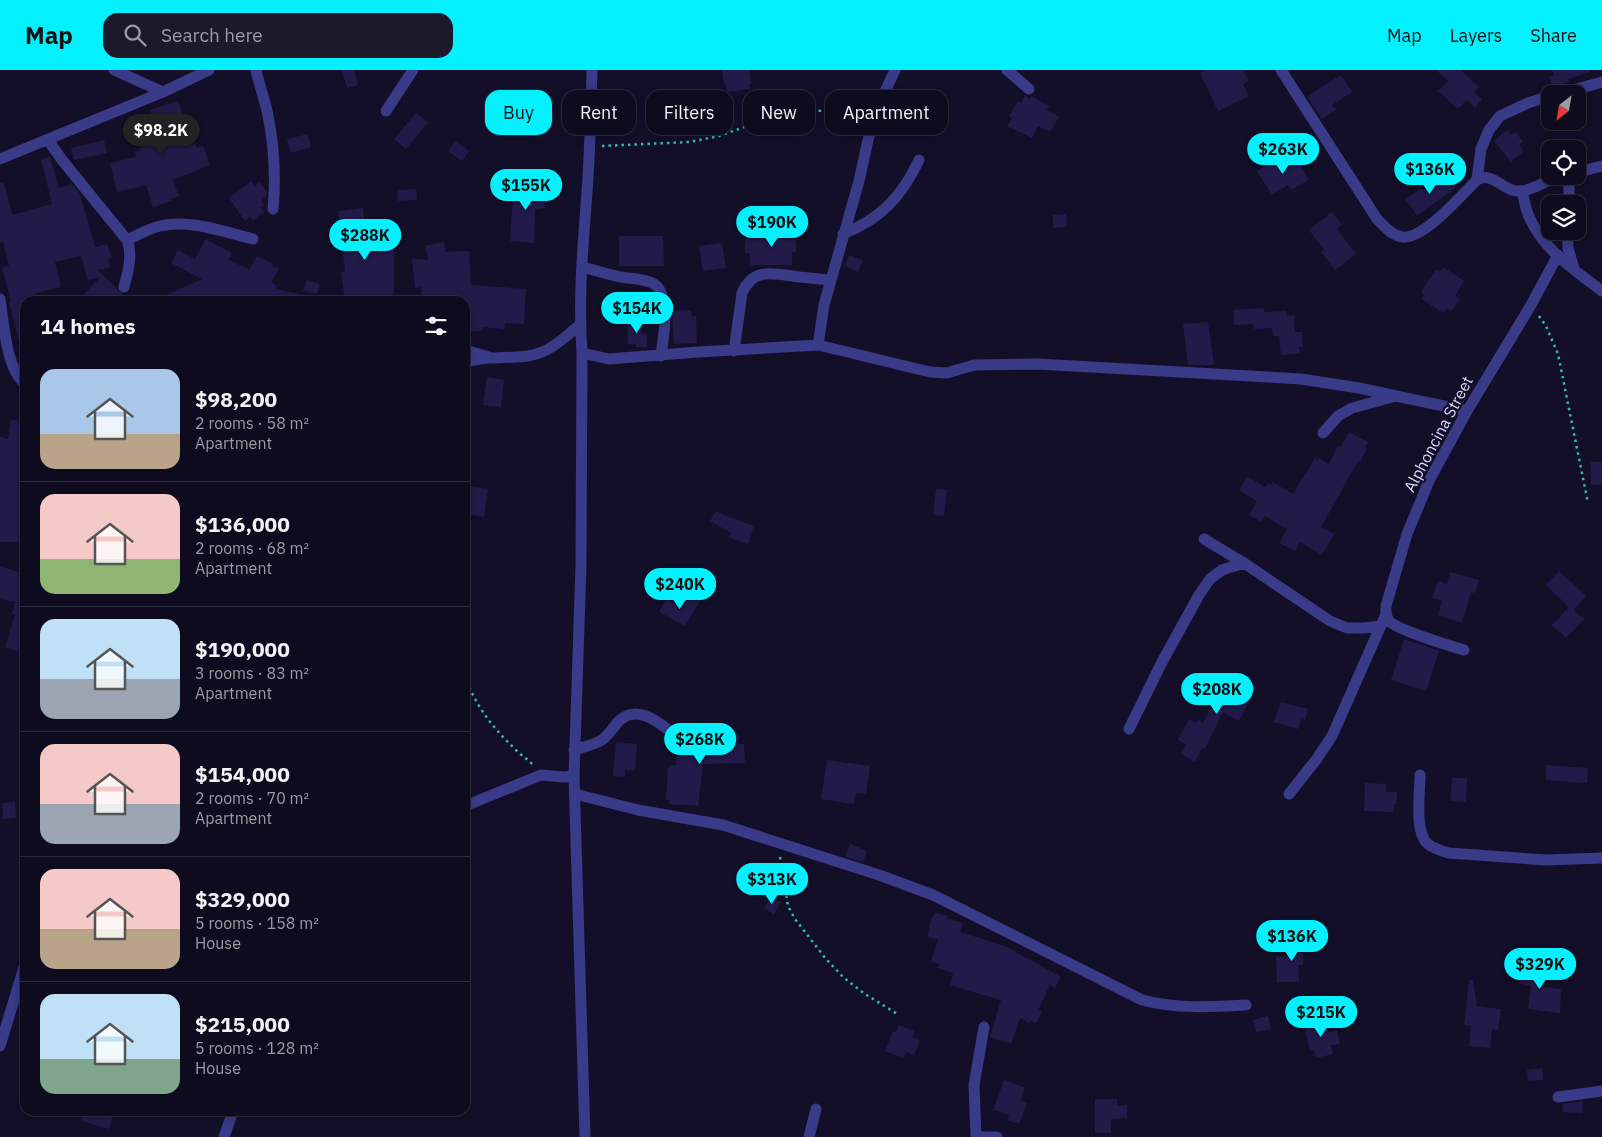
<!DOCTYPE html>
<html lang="en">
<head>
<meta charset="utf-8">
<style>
  :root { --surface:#0e0b1e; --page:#1c192b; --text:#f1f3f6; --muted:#9b9ba4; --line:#2e2b3c; --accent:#03f1ff }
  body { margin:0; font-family:"IBM Plex Sans",sans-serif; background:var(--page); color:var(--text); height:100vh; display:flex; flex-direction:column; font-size:19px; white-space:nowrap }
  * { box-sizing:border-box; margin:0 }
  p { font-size:16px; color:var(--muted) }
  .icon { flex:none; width:28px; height:28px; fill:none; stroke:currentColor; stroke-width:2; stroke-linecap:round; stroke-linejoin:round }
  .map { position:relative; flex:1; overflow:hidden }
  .side { position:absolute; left:20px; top:226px; width:450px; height:820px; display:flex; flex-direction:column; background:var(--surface); border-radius:15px; box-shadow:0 2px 8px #0003,0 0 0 1px var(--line) }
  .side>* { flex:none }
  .guide { position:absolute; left:485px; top:20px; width:475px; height:45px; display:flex; gap:10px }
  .needle { width:32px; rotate:211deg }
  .buttons { position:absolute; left:1541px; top:15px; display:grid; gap:10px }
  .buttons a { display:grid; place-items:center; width:45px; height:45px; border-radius:10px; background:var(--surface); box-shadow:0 2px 8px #0003,0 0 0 1px var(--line); font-size:25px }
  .price { position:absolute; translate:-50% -42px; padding:0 11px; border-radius:18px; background:var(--accent); color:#111; font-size:16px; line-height:32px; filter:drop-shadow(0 1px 2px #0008) }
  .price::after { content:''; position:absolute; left:50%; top:30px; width:15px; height:11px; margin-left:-8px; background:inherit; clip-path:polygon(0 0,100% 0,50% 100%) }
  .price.on { background:#222; color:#fff }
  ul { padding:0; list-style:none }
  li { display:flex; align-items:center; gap:15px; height:125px; padding:0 20px }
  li+li { border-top:1px solid var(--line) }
  li span { display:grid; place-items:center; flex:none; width:140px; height:100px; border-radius:15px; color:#555 }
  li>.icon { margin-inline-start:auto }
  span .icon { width:60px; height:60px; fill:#fffc; stroke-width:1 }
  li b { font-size:21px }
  h2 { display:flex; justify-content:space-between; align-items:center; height:60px; padding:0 20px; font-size:21px }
  .chip { padding:0 18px; border-radius:15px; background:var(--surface); box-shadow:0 2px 8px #0003,0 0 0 1px var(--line); font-size:18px; line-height:45px }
  .chip.on { background:var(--accent); color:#111 }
  header { display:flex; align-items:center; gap:30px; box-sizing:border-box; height:70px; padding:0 25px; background:var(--accent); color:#111 }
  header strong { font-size:24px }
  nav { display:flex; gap:28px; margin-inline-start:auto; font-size:18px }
  .search { width:350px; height:45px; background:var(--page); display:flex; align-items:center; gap:12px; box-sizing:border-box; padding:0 18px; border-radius:15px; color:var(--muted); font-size:19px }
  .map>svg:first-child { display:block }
  .building { fill:#221b4a }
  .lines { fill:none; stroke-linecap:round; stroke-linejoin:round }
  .path { stroke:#2dbdae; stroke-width:2.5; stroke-dasharray:2.5 4; stroke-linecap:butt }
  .street { stroke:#393a88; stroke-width:11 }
  .labels { text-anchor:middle; stroke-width:4.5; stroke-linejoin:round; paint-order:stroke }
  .street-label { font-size:16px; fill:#d9d7ff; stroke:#130f28 }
</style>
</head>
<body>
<header>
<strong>Map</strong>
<div class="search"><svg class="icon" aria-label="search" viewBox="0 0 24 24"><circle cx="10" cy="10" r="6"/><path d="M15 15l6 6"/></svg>Search here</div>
<nav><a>Map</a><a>Layers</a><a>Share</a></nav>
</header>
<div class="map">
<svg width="1602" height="1067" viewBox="0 0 1602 1067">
  <rect width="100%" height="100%" fill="#130f28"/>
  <!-- building -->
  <path class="building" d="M342 0H354L358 15 347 18Z
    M722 0H749L751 14H749L750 19 727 22 726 14H724Z
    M1206 0H1243L1249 11 1243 14 1249 26 1218 41 1200 3Z
    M1436 0H1461L1479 17 1474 22 1482 29 1475 38 1466 30 1458 39 1438 21 1448 11Z
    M1552 0H1590V2L1568 9 1569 12 1553 18 1549 7 1554 5Z
    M1341 5 1352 22 1332 35 1336 40 1322 49 1307 27Z
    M1025 26 1030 29 1032 26 1049 36 1047 40 1059 47 1050 62 1038 56 1032 68 1007 56 1012 48 1009 46 1018 31 1021 33Z
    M178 31 187 58 190 57 197 78 203 76 210 95 173 110 179 126 171 129 172 131 153 137 146 115 117 122 110 93 136 87 135 81 141 80 135 60 155 54 150 40Z
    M513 31 518 56 494 61 490 35Z
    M416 43 428 52 406 79 394 69Z
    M1507 60 1511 65 1515 62 1523 71 1519 75 1524 81 1511 92 1494 71Z
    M308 64 311 77 291 83 287 69Z
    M104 70 107 83 74 90 71 78Z
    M455 71 469 81 462 91 448 81Z
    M50 87 59 118 72 114 80 124 95 177 107 174 112 188 108 189 110 197 98 200 129 231H77L101 207 88 210 81 186 55 192 61 217 36 223 38 231H25V279H21L9 232H11L2 197 9 196 3 172 0 173V113L4 112 12 145 52 134 41 89Z
    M1296 87 1309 110 1291 120 1288 115 1272 125 1257 101 1277 89 1281 96Z
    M1447 104 1456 118 1417 145 1405 129 1422 118 1423 121Z
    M542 107 545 138 535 139 534 173 510 171 512 139 516 117 532 120 531 108Z
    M251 111 255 116 259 112 267 122 266 126 261 131 264 135 260 137 264 142 253 150 250 147 245 151 229 128Z
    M416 119 417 130 398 131 397 120Z
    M363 138 367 171 390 170V180H394V231H345L341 202 345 201 338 141Z
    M1332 142 1342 155 1337 159 1356 184 1335 200 1321 182 1324 180 1309 160Z
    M1066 144 1067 157 1053 158V145Z
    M770 159H796V182H792V195H750V183H745V165H770Z
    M619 166H663L664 196H619Z
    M206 169 232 183 228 189 249 200 257 186 273 194V196L279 199 271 212 277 216 275 219 309 226 308 231H153L202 209 171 193 178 180 195 189Z
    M444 172 445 182 469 181 471 215 526 219 524 254 505 253 504 259 483 257V261H465V231H422L421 217 415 218 412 189 428 190 425 176Z
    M722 173 726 198 703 201 699 176Z
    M849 185 863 190 858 202 845 196Z
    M1443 197 1464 211 1455 226 1460 229 1451 241 1447 238 1443 243 1422 229 1424 225 1421 222 1436 199 1440 202Z
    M307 210 320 214 317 224 303 221Z
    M1264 238V242L1286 241V246L1294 245 1295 262H1302L1303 277H1299L1300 283 1281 285 1279 266H1273L1272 258 1254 259 1253 254 1234 255 1233 240Z
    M691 240 692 247 696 246 697 273 674 274 672 241Z
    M642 251V264H647V277H636V274H628L627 252Z
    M1208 252 1214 295H1188L1183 254Z
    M487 307 504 310 501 337 483 335Z
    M11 349 25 352V472H0V367L8 369Z
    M1349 362 1368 372 1365 378 1367 379 1360 392 1358 391 1321 457 1334 464 1322 485 1300 472 1295 481 1279 473 1287 459 1265 446 1261 452 1249 445 1257 431 1239 420 1247 406 1265 417 1268 413 1271 415 1272 412 1293 424 1315 388 1318 391 1319 388 1329 394 1338 376 1341 377Z
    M1591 392H1602V415H1591Z
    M471 416 488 419 484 447 466 444Z
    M936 419 947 420 944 446 933 445Z
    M716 441 729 448V447L754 456 748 474 729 467 731 463 710 451Z
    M0 496 25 504V571L23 570 19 582 5 577 15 545 12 544 15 532 0 529Z
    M1559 501 1586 526 1574 540 1584 549 1566 568 1552 555 1569 537 1546 515Z
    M1450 502 1479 510 1475 523 1471 522 1462 553 1438 545 1442 531 1432 528 1438 511 1447 514Z
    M687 524 700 531 685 556 659 542 666 528 680 536Z
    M1404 569 1439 581 1426 621 1391 610Z
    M1229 603 1256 617 1239 651 1223 642 1205 679 1202 678 1195 692 1181 684 1186 674 1178 670 1189 649 1196 653 1198 650 1203 653Z
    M1281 632 1308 639 1305 650 1301 649 1298 659 1274 652Z
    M710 663H739V674H744L745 693 703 694 698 736 669 734V730H666L668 697H670V695H676L678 673 682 671H686V669L710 671Z
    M616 672 637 674 635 701 625 700V707L613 706Z
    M827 690 870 696 866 724 856 723 854 734 821 729Z
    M1546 695 1588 698 1587 713 1546 710Z
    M1452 708H1467L1466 732 1450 731Z
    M1365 713 1386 714V722H1397V734H1394V742L1364 741Z
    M15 732 16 748 3 749 2 733Z
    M850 774 867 781 863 792 845 786Z
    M771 826 781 832 774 844 764 838Z
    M935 843 948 846 947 849 963 853 960 862 1005 876 1061 907 1055 918 1050 915 1038 940 1042 942 1036 953 1031 951 1029 953 1020 948 1011 974 990 967 1001 930 950 915 953 903 938 898 939 894 931 892 938 869 927 867 932 846H934Z
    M1309 870V883H1303V895H1298L1299 912H1277L1276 887 1289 886V871Z
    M1526 890 1542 895 1536 916 1561 919 1560 943 1528 939 1531 916 1519 913Z
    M1469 910H1473L1477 936 1501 939 1498 960 1492 959 1490 978 1469 976 1471 956 1464 955Z
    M1268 946 1271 959 1256 962 1253 950Z
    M1326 949 1329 962 1337 960 1340 974 1331 975 1333 984 1316 988 1314 980 1310 981 1303 953Z
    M899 955 914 961 912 967 920 970 914 985 906 982 903 988 885 981 893 961 896 962Z
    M1542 998 1543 1010 1528 1011 1527 1000Z
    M1004 1010 1025 1018 1020 1030 1027 1033 1019 1054 1007 1050 1009 1045 993 1040Z
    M1095 1029H1117V1036L1127 1035V1048L1111 1049V1063H1095Z
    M1583 1031 1582 1043 1562 1042 1563 1034Z
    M84 1041H114L109 1059 81 1051Z"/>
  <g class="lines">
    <!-- path -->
    <path class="path" d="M602 76 689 72 719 66 759 52 799 42 864 38
      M1539 246 1546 256 1558 284 1588 433
      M465 605C474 634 492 657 514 678 520 685 528 689 534 696
      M780 787 788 836 795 849 826 889 844 908 865 924 899 945"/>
    <!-- street -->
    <path class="street" d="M114 0 163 22
      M256 0C259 15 265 30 268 45 274 76 276 108 273 139
      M1007 0 1029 19
      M1281 0 1377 149C1384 156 1391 165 1402 167 1424 170 1461 125 1477 110 1490 102 1500 116 1512 120 1527 125 1544 111 1559 106
      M1558 24 1602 12
      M386 41 413 0
      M48 70 62 90 127 170C133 184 128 202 124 217
      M0 89 163 22 209 0
      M1578 102 1602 96
      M1569 106V134
      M1477 110 1481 79 1489 60 1500 46 1528 33 1550 26
      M1522 121C1524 128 1525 137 1528 144 1541 178 1574 200 1602 221
      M1567 161 1568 178 1574 199
      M843 164C881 149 902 126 919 90
      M127 170C138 165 148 159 160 156 190 149 224 162 253 169
      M582 197C594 200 607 204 620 207 631 209 644 208 654 214 672 226 663 268 661 286
      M0 229C4 254 6 298 25 314
      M818 275 824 235 859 111 868 70 878 37 895 0
      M465 280 489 287
      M734 281 742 223C754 196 775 204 799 207 809 208 820 209 830 210
      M582 283 609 289 698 282 818 275 930 302 947 303 974 295 1038 294 1301 309 1359 318 1467 341
      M465 293C489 283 518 292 542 282 556 277 568 264 580 255
      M1323 363 1338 346 1352 338 1396 326
      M1204 469 1244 493 1330 551 1347 558H1364L1380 556
      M1464 580C1448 575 1399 561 1389 551 1385 546 1386 542 1386 536L1407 464 1429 411 1467 341 1531 235 1558 185
      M1129 659 1162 592 1199 525 1210 509 1222 500 1244 493
      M574 680C583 677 593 675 600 671 608 667 613 657 619 651 638 633 661 654 676 666
      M1420 705C1420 721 1414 763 1428 774 1434 779 1442 781 1449 783L1546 790 1602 788
      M575 724 638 740 723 755 879 805 933 825 1142 930C1176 939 1211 937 1246 935
      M1289 724 1316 690 1332 666 1386 544
      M465 736 541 705 564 707 574 706
      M0 976 25 894
      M1558 1027 1602 1021
      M224 1067 233 1041
      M585 1067 574 706 581 495 582 283C578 229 583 176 587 122 590 82 591 41 592 0
      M809 1067 816 1039
      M976 1067 974 1015 984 957
      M980 1067H997"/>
  </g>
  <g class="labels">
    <!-- street labels -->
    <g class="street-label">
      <text transform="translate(1438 364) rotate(-62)" y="6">Alphoncina Street</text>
    </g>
  </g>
</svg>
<div class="buttons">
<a><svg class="needle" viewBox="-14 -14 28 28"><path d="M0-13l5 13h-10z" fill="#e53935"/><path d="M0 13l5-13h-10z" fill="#9b9ba4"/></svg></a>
<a><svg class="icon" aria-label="locate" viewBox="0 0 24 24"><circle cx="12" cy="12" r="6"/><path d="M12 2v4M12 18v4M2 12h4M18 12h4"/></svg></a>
<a><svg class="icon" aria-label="layers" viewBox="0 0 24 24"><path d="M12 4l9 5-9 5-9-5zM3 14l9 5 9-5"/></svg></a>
</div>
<b class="price on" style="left:161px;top:86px">$98.2K</b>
<b class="price" style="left:1283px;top:105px">$263K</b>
<b class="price" style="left:1430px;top:125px">$136K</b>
<b class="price" style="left:526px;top:141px">$155K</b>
<b class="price" style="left:772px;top:178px">$190K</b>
<b class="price" style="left:365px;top:191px">$288K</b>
<b class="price" style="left:637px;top:264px">$154K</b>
<b class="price" style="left:680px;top:540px">$240K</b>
<b class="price" style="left:1217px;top:645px">$208K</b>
<b class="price" style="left:700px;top:695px">$268K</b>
<b class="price" style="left:772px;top:835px">$313K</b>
<b class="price" style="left:1292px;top:892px">$136K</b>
<b class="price" style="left:1540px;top:920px">$329K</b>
<b class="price" style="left:1321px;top:968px">$215K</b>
<div class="guide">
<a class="chip on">Buy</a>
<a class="chip">Rent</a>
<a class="chip">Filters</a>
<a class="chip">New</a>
<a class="chip">Apartment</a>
</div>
<section class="side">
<h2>14 homes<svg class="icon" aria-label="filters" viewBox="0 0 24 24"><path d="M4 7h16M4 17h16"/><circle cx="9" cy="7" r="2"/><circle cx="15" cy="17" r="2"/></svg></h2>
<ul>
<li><span style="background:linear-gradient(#a9c7e8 65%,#b9a48a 0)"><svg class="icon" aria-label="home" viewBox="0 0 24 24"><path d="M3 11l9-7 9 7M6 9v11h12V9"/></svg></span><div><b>$98,200</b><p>2 rooms · 58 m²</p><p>Apartment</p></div></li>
<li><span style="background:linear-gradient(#f6c9c9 65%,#8fb573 0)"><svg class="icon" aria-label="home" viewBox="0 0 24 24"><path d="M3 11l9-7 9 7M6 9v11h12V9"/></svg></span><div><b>$136,000</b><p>2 rooms · 68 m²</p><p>Apartment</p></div></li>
<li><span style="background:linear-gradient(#bfe0f5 60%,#9aa5b1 0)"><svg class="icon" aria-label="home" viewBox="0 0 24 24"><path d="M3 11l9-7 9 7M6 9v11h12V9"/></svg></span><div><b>$190,000</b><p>3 rooms · 83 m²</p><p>Apartment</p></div></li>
<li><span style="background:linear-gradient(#f6c9c9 60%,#9aa5b1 0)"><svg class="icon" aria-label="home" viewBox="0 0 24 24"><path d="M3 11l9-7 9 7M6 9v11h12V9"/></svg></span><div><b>$154,000</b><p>2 rooms · 70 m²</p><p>Apartment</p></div></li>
<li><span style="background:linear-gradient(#f6c9c9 60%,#b9a48a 0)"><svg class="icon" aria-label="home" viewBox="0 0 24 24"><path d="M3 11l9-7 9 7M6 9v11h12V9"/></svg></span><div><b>$329,000</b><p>5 rooms · 158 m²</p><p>House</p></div></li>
<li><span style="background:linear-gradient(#bfe0f5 65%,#7fa58c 0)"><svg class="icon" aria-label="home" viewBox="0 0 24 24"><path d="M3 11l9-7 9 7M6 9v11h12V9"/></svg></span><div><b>$215,000</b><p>5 rooms · 128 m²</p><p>House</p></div></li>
</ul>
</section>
</div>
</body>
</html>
